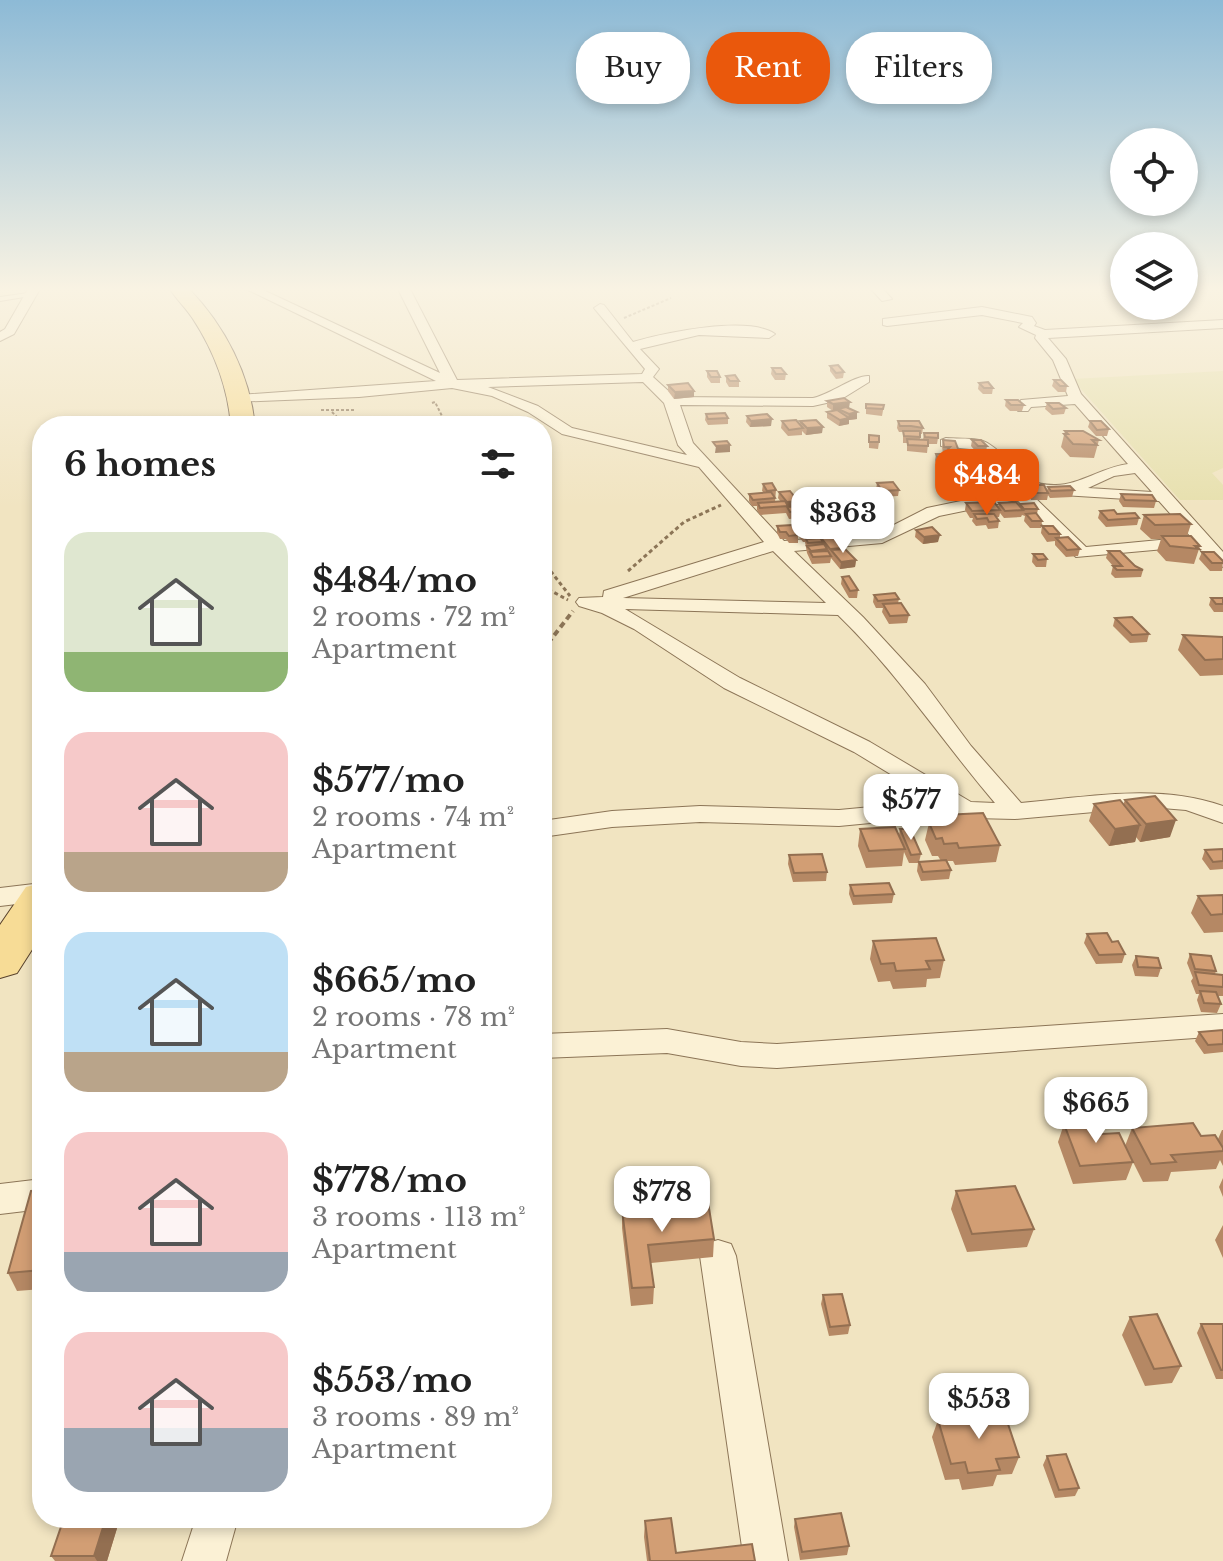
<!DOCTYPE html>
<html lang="en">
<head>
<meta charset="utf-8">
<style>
  :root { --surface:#fff; --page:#f2f2f2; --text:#222; --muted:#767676; --accent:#ea580c }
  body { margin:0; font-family:"Libre Baskerville",serif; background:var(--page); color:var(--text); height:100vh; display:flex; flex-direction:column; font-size:30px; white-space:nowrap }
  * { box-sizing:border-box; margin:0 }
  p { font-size:26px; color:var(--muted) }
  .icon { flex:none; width:44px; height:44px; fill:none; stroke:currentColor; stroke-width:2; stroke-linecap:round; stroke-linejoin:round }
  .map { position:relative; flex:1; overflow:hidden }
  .side { position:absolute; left:32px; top:416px; width:520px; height:1112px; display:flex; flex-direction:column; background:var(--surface); border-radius:32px; box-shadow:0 4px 12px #0003 }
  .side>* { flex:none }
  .top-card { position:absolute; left:576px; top:32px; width:526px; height:72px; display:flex; gap:16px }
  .buttons { position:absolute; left:1110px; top:128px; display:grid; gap:16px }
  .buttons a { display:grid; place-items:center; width:88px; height:88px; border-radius:50%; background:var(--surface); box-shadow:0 4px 12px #0003; font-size:40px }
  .price { position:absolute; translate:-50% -68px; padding:0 18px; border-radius:16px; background:#fff; color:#222; font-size:26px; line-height:52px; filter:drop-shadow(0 2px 4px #0008) }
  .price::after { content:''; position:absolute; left:50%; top:48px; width:24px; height:18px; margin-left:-12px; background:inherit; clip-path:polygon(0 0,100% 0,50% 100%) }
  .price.selected { background:var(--accent); color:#fff }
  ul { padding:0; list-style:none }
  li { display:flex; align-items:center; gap:24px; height:200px; padding:0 32px }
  li span { display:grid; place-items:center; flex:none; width:224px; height:160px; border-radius:24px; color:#555 }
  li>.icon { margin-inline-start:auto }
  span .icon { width:96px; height:96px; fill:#fffc; stroke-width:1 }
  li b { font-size:34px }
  h2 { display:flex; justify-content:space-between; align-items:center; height:96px; padding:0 32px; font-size:34px }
  .tag { padding:0 28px; border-radius:32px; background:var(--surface); box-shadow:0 4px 12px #0003; font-size:28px; line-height:72px }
  .tag.selected { background:var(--accent); color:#fff }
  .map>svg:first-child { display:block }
  .farmland { fill:#e7e0ae }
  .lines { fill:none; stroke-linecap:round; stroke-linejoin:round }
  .service-casing { stroke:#8c7557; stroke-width:2 }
  .minor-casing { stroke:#8c7557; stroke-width:2 }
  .primary-casing { stroke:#59422c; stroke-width:2 }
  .path-far2 { stroke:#8c7557; stroke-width:2; stroke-dasharray:3 2; stroke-linecap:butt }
  .path-far1 { stroke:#8c7557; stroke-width:3; stroke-dasharray:4 3; stroke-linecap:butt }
  .path { stroke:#8c7557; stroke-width:4; stroke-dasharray:6 4; stroke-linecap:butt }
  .service { fill:#fbf1d5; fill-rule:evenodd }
  .minor { fill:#fbf1d5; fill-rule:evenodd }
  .primary { fill:#f7dc96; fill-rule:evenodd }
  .wall { fill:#b58864 }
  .shaded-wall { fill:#936f51 }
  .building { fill:#d29e74; stroke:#936f51; stroke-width:2 }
</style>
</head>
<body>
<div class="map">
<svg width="1223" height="1561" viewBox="0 0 1223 1561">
  <rect width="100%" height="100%" fill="#f1e4c1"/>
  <!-- farmland -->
  <path class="farmland" d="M1223 371V468L1212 473 1223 485V500H1180L1072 379Z"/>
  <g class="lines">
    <defs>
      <path id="service" d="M28 293 30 296 0 301V297Z"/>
      <path id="minor" d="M28 289H40L14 334 0 341V332L5 329Z
        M246 289H261L440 373 398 289H410L457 380 642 374 645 369 594 308 600 304 604 305 633 342C664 333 748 315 775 334L769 338 699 335 640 349 659 369 653 377 675 397 813 398C831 394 855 375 869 376V382L840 400 813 406 680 405 693 443 784 541 878 533 927 508 1014 490 1017 487 979 450 941 446V440L946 438C958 439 979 437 989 444 1016 461 1018 486 1056 485 1079 485 1103 467 1128 464L1075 404 1031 407 1028 411H1018L1016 408 1021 400 1068 396 1053 360 1035 338 1036 335 1019 327 1023 323 982 315 887 326 883 325V319L982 307 1032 317 1036 323 1034 326 1045 330 1223 320V328L1048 338 1066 359 1081 394 1223 552V567L1203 554 1198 546 1076 557 1017 500 939 516 882 543 794 551 863 617 925 684 971 746 1021 803C1089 797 1157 783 1223 806V823L1186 810 1150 807 1015 819 933 817 839 826 700 822 612 827 542 837V821L612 811 700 806 839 810 935 801 854 752 724 688 634 629 602 613 579 606 576 602 579 598 603 597 604 591 764 542 699 467 562 434 528 412 492 396 452 388 359 397 234 402 232 399 239 395 436 381ZM643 382 664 403 678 445 687 455 572 428 538 406 488 387ZM1135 473 1152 492 1088 488 1114 476ZM1030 493 1159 501 1191 537 1086 547ZM773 551 826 603 623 598ZM625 609 838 615C897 672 942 741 995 803L971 802 870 742 740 678Z
        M871 289H883L892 299 882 301Z
        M42 883V901L0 906V888Z
        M1223 1014V1036L777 1068 741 1066 667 1053 542 1058V1034L667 1029 741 1042 777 1044Z
        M42 1179V1209L0 1214V1184Z
        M718 1240 731 1244 736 1256 788 1561H744L700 1256 705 1244Z
        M196 1518H238L226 1561H182Z"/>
      <path id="primary" d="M170 289H189C225 326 250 375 255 426H231C228 388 214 351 193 319 186 308 176 299 170 289Z
        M42 883V934L17 973 0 978V925L26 887Z"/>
    </defs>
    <!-- service casing -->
    <use href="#service" class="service-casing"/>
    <!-- minor casing -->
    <use href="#minor" class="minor-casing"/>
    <!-- primary casing -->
    <use href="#primary" class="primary-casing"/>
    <!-- path-far2 -->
    <path class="path-far2" d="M624 318 671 298
      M432 403 435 402 447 426
      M321 410H356
      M332 412 346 426"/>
    <!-- path-far1 -->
    <path class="path-far1" d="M542 560 570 596
      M628 571 684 522 721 505
      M542 586 568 600"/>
    <!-- path -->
    <path class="path" d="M542 651 573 611"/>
    <!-- service -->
    <use href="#service" class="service"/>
    <!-- minor -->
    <use href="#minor" class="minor"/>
    <!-- primary -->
    <use href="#primary" class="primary"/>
  </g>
  <!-- wall -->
  <path class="wall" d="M830 366 844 372 843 378 836 379 830 371Z
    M772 368 786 374 785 380H775L771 374Z
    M707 371 720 377V383H711L707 377Z
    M726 376 739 381V387H729L726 382Z
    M1054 380 1067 386 1066 392H1058L1052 386Z
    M979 383 993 388 992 394H983L978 389Z
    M668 385 694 391V397L674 399 668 391Z
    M1006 400 1024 405 1022 411H1010L1005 406Z
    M827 401 857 412V419L849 420V424L839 426 827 418V412L838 410 833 411 827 407Z
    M1047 403 1066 408 1064 414 1052 415 1045 409Z
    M866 404 884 405 882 416 866 414Z
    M706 414 728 418V424L708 425 705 420Z
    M747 416 771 426 750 427 746 422Z
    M782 421 800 425V421L822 433 806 435 802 431V435L788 436 781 428Z
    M898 421 923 428 922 434H920V440H923L924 433 938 438 937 444H928L927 453 907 451V443H903V432H899L897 428Z
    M1090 421 1109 429 1107 436H1096L1088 427Z
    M1065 431 1099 440 1094 458 1070 457 1061 447Z
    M869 435 879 442 878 449 869 448Z
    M943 440 960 454 959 460H950L954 471 953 478H941L935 460 936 454 943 453 942 447Z
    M972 440 987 446 986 452 977 453 971 446Z
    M985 471 1011 474 1010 481 1016 487 1014 494 990 495 984 489 985 482H988L984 477Z
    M877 483 899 490 898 496 881 497 876 490Z
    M763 484 776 490 775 502H781L778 498 779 492 798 501 797 507 818 510 817 517 789 519 786 513 760 515 757 510V506H752L749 501V494L764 493 762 491Z
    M1029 485 1047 491 1048 487 1074 490 1072 497 1050 498 1048 495 1047 500H1031L1027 492Z
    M1121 494 1156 501 1154 508 1123 507 1119 501Z
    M966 503 998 507 999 503 1019 506 1020 504 1038 509 1037 514 1042 521 1041 528H1030L1024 521 1025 516 1022 515 1021 517 1004 518 1000 513 999 517H996L999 521 998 528 988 529 986 525 976 526 972 521 973 518H970L965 510Z
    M1100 511 1139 518 1137 525 1106 527 1098 518Z
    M1144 515 1191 524 1187 536 1200 546 1194 564 1166 561 1157 551 1161 539H1151L1140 529Z
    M797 525 815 534 814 538 821 540V538L843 548V549L856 560 855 567 840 569 831 558 830 563 812 564 807 553 805 542H803L797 534 798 535V543H789L786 539H780L777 533V526L796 532Z
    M841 526 866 530 865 537 844 538 841 533Z
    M1042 526 1060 534V537L1080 549 1078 556 1066 557 1055 545V541L1047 542 1041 533Z
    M916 530 938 542 923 544 915 537Z
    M1108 551 1143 570 1141 577 1115 578 1111 574 1113 566 1106 558Z
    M1202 552 1223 561 1222 571H1210L1199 559Z
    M1033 554 1047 559 1046 567H1036L1032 562Z
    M842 577 858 590 857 598H849L841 584Z
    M874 595 899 599 898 603 909 615 907 623 889 624 882 612 883 608H876L873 602Z
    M1211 598H1223V612H1214L1209 605Z
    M1115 618 1149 634 1147 642 1130 643 1113 626Z
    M1183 635 1223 637V675L1200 676 1178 650Z
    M1125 800 1170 837 1140 842 1136 837 1135 842 1109 846 1089 821 1094 804 1123 805Z
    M944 815 1000 845 996 862 955 865 953 861H947L951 870 949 879 921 881 917 871 918 863H909L904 852 902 866 866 868 858 846 860 829 899 835 900 829 921 854 919 862 941 861 938 856H932L925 840 929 823 942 822Z
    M1223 849V869L1210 870 1202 859 1205 850Z
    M789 855 827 872 826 881 793 882 788 864Z
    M850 885 894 894 892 903 853 905 849 894Z
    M1223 895V932L1204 933 1191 913 1198 896Z
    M1087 934 1112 942 1125 954 1122 963 1096 964 1084 943Z
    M873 941 944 960 940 978 927 979 926 987 893 989 890 981 878 982 870 959Z
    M1190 954 1216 971 1215 974 1223 975V996H1218L1221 1004 1217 1013 1201 1012 1197 1000 1199 994H1196L1191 981 1193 978 1187 963Z
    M1136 956 1161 968 1158 977 1135 976 1132 965Z
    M1223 1030V1052L1204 1054 1195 1041 1199 1032Z
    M1064 1124 1102 1134 1125 1146 1132 1128 1218 1139 1222 1130H1223V1166L1220 1160 1216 1169 1171 1172 1168 1181 1143 1182 1133 1162 1126 1180 1073 1184 1058 1142Z
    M1223 1178V1197L1219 1187Z
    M42 1190V1289L17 1291 8 1273Z
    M956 1191 1034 1229 1027 1247 967 1252 951 1209Z
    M622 1210 714 1239 713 1257 651 1263 654 1287 653 1304 631 1306 622 1228Z
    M1223 1225V1258L1215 1240Z
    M823 1295 850 1325 848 1334 829 1336 821 1304Z
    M1130 1317 1181 1366 1172 1383 1145 1386 1122 1335Z
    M1201 1324H1223V1379H1216L1197 1333Z
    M938 1420 1019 1457 1012 1474 997 1475 993 1486 962 1490 959 1479 945 1480 932 1437Z
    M1047 1456 1079 1488 1075 1496 1055 1498 1043 1465Z
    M795 1519 849 1546 847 1555 800 1560 794 1527Z
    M645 1521 676 1553 755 1561H647L644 1537Z
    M118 1525 107 1561H55L51 1556Z"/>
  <!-- shaded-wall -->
  <path class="shaded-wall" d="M694 391V397L674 399 675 392Z
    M850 402 849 408 833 411V404Z
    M857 412V419L849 420V424L839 426 840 420 848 418 849 414Z
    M772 419 771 426 750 427 751 421Z
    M823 427 822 433 806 435 807 428Z
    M730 445V452L715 453 716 446Z
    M798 501 797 508 788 509 787 502Z
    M940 535 938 542 923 544 924 537Z
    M856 560 855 567 840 569 841 562Z
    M1176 820 1170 837 1140 842 1146 824Z
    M1140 825 1135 842 1109 846 1115 829Z
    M42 1229V1264L36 1251Z
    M106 1518H114L118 1525 107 1561H97L94 1556Z"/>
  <!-- building -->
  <path class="building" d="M838 365 844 372 836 373 830 366Z
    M772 368H781L786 374H776Z
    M707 371H717L720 377H711Z
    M735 375 739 381H730L726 376Z
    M1054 380H1061L1067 386H1060Z
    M988 382 993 388H984L979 383Z
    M688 383 694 391 675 392 668 385Z
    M844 398 850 402 833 404 827 401Z
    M1006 400H1018L1024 405H1011Z
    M1047 403H1059L1066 408 1053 409Z
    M866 404 884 405 883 409 866 408Z
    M846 407 857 412 849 414 838 409Z
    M837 410 849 418 840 420 827 412Z
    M725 413 728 418 708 419 706 414Z
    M767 414 772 419 751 421 747 416Z
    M796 420 803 428 789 430 782 421Z
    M816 420 823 427 807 428 800 421Z
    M898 421H919L923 428 911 426H900Z
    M1090 421H1101L1109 429 1097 430Z
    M903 431H920V437L904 436Z
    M1065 431H1083L1099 440H1092L1097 445 1073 444 1064 434H1068Z
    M924 433H938V438L925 437Z
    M869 435 879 436V442H869Z
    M907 439 928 440V446L908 445Z
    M943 440 955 441 960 454H951L948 449 950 447H944Z
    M972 440H981L987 446H978Z
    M727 441 730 445 716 446 713 442Z
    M936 454H948L954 471H943Z
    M1007 470 1011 474 989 475 985 471Z
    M1009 480 1016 487 991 488 985 482Z
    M893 482 899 490 882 491 877 483Z
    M772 483 776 490 767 491 763 484Z
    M1029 485H1044L1048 493H1033Z
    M1070 486 1074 490 1051 491 1048 487Z
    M790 491 798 501 787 502 779 492Z
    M771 492 775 498 753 500 749 494Z
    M1121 494 1152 495 1156 501 1125 500Z
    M785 501 788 506 760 508 758 503Z
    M994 502 1000 510 972 511 966 503Z
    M1016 502 1023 510 1005 511 999 503Z
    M1034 503 1038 509H1024L1020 504Z
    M815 505 818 510 790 512 787 507Z
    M1114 510 1117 514 1135 513 1139 518 1108 520 1100 511Z
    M1036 513 1042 521H1032L1026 514Z
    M974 514H994L999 521 989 522 987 518 977 519Z
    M1180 514 1191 524 1155 525 1144 515Z
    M808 524 815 534 803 535 797 525Z
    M792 525 798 535 789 536 786 532H780L777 526Z
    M862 525 866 530 845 531 841 526Z
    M1042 526H1053L1060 534H1049Z
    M932 527 940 535 924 537 916 530Z
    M834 536 843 548 830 549 821 538Z
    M1162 536H1191L1200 546H1195L1199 549 1170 546Z
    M1068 537 1080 549 1067 550 1056 538Z
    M820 538 823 542 808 543 806 539Z
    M824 544 827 549 811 551 807 546Z
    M845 549 856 560 841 562 831 550Z
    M828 551 831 556 813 557 810 552Z
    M1108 551H1120L1135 566 1143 570H1117L1113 566H1122Z
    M1202 552H1214L1223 561V563H1212Z
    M1033 554H1043L1047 559 1038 560Z
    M849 576 858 590 850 591 842 577Z
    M895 593 899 599 878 601 874 595Z
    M1211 598H1223V604H1216Z
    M901 603 909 615 890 616 883 604Z
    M1132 617 1149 634 1132 635 1115 618Z
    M1183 635 1223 637V659L1205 660Z
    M1155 796 1176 820 1146 824 1125 800Z
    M1120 800 1140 825 1115 829 1094 804Z
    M983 813 1000 845 959 848 957 843 944 844 942 838 936 839 929 823 946 822 944 815Z
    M895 827 905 849 869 851 860 829Z
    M900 829H910L921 854 911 855Z
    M1223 849V861L1213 862 1205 850Z
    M822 854 827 872 794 873 789 855Z
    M946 860 951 870 923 872 919 862Z
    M889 883 894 894 854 896 850 885Z
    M1223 895V914L1211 915 1198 896Z
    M1107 933 1112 942 1118 941 1125 954 1099 955 1087 934Z
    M936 938 944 960 926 961 930 969 896 971 894 963 881 964 873 941Z
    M1190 954 1211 956 1216 971 1195 969Z
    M1136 956 1158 958 1161 968 1138 967Z
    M1195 972 1223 975V987L1199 985Z
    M1200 991 1216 992 1221 1004 1204 1003Z
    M1223 1030V1044L1208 1045 1199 1032Z
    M1095 1121 1102 1134 1119 1133 1133 1162 1080 1166 1064 1124Z
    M1193 1123 1201 1136 1215 1135 1223 1148V1151L1171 1155 1176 1162 1151 1164 1132 1128Z
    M1015 1186 1034 1229 972 1234 956 1191Z
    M42 1190V1229L36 1251 42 1250V1270L8 1273 31 1191Z
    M708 1202 714 1239 648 1245 654 1287 632 1288 622 1210Z
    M842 1294 850 1325 830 1327 823 1295Z
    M1157 1314 1181 1366 1154 1369 1130 1317Z
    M1201 1324H1223V1370H1221Z
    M1004 1412 1019 1457 996 1459 1000 1470 968 1473 965 1462 951 1464 938 1420Z
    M1066 1454 1079 1488 1059 1490 1047 1456Z
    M841 1513 849 1546 802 1552 795 1519Z
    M64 1518H106L94 1556H51Z
    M671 1518 676 1553 752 1544 755 1561H650L645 1521Z"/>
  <!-- sky -->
  <linearGradient id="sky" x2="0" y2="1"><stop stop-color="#8dbad6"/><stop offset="0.57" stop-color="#f9f3e3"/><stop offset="1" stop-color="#f9f3e3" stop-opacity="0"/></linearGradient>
  <rect width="1223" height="507" fill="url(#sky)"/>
</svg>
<div class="buttons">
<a><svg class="icon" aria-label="locate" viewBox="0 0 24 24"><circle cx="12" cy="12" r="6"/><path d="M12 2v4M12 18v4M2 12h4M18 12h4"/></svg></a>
<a><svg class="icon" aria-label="layers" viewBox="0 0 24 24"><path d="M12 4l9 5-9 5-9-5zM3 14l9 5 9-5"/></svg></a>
</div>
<b class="price selected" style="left:987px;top:517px">$484</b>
<b class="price" style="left:843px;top:555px">$363</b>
<b class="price" style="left:911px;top:842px">$577</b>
<b class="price" style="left:1096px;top:1145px">$665</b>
<b class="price" style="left:662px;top:1234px">$778</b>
<b class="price" style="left:979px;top:1441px">$553</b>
<div class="top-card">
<a class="tag">Buy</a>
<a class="tag selected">Rent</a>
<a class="tag">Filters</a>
</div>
<section class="side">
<h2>6 homes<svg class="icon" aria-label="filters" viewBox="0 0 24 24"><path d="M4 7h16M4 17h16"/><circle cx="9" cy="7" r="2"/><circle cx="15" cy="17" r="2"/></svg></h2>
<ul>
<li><span style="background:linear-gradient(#dfe7d0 75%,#8fb573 0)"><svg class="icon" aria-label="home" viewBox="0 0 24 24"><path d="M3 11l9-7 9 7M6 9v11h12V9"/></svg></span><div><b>$484/mo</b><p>2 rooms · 72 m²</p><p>Apartment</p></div></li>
<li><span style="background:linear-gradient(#f6c9c9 75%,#b9a48a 0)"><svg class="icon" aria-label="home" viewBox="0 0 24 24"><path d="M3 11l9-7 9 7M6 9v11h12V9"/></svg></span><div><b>$577/mo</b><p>2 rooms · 74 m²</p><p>Apartment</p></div></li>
<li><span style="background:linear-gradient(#bfe0f5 75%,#b9a48a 0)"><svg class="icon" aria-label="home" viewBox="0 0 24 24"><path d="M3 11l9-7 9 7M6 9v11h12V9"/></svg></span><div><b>$665/mo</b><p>2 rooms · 78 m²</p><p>Apartment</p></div></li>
<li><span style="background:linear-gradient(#f6c9c9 75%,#9aa5b1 0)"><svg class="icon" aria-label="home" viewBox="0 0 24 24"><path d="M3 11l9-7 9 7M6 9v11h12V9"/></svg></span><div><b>$778/mo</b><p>3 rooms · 113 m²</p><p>Apartment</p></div></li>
<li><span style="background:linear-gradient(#f6c9c9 60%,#9aa5b1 0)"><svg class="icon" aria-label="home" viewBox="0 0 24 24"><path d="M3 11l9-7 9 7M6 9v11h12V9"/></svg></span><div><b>$553/mo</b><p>3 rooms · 89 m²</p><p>Apartment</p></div></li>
</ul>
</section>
</div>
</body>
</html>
